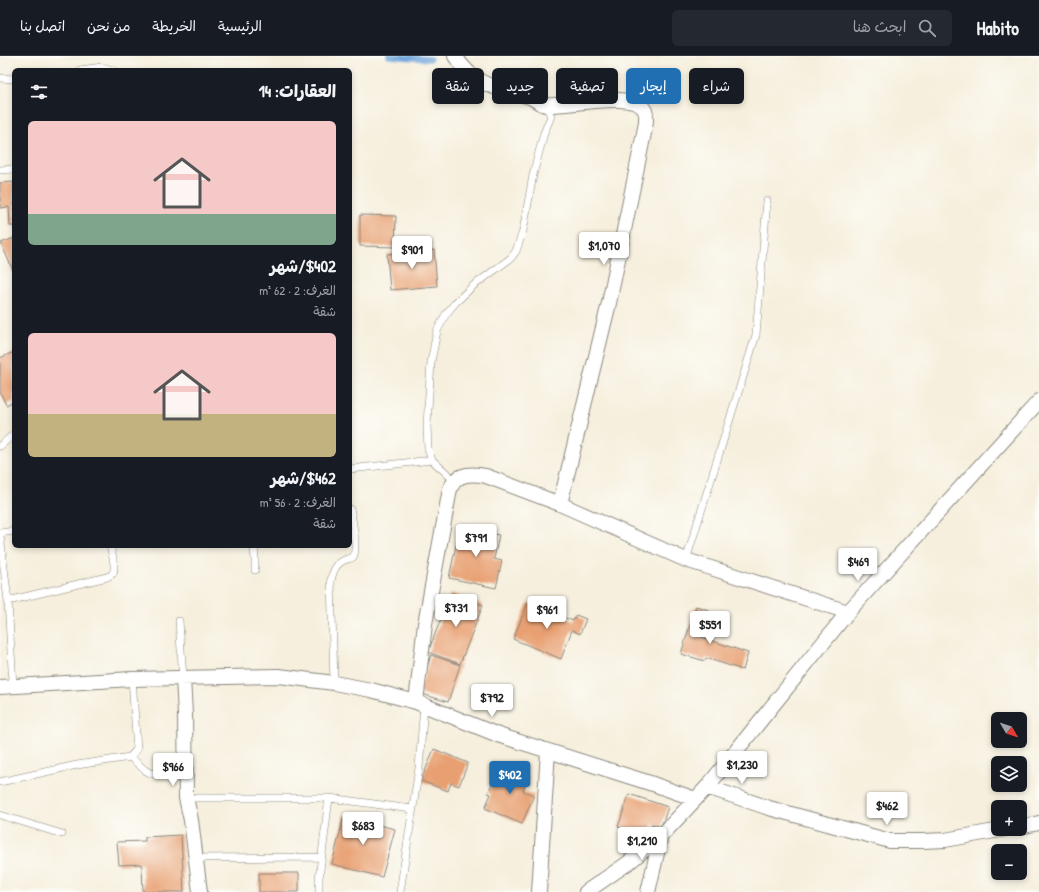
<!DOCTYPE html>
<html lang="ar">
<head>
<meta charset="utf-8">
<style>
  :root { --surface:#171b24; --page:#242831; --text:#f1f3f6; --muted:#9ea1a6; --line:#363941; --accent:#1f6fb2 }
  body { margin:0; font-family:"Patrick Hand","Playpen Sans Arabic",sans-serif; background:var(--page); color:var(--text); direction:rtl; height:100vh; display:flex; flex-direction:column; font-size:15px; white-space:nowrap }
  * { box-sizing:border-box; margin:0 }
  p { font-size:13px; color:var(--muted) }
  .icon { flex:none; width:22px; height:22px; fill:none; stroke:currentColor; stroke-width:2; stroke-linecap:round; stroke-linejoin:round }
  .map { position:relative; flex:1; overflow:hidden; direction:ltr }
  .drawer { position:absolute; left:12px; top:12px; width:340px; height:480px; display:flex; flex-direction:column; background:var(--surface); border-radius:6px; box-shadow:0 2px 6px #0003; direction:rtl }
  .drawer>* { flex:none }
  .guide { position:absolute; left:364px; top:12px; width:380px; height:36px; direction:rtl; display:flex; gap:8px }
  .needle { width:26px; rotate:129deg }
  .buttons { position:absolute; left:991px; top:656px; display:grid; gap:8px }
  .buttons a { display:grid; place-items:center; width:36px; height:36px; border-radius:6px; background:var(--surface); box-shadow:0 2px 6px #0003; font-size:20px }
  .price { position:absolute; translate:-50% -34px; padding:0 9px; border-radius:4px; background:#fff; color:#222; font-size:13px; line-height:26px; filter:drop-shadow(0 1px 2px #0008) }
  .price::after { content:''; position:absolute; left:50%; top:24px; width:12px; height:9px; margin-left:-6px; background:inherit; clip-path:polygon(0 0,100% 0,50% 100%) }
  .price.active { background:var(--accent); color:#fff }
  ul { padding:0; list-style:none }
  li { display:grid; align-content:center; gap:8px; height:212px; padding:0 16px }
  li span { display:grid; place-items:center; height:124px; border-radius:6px; color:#555 }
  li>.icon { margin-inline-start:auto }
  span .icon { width:72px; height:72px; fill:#fffc; stroke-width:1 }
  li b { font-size:17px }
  h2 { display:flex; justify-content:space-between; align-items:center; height:48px; padding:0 16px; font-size:17px }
  .tag { padding:0 14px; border-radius:6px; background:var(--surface); box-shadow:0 2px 6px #0003; font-size:14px; line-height:36px }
  .tag.active { background:var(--accent); color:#fff }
  header { display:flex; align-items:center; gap:24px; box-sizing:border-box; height:56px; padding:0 20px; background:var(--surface); border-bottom:1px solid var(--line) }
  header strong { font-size:19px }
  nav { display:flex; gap:22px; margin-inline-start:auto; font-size:14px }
  .search { width:280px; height:36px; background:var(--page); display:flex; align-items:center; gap:10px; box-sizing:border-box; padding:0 14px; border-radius:6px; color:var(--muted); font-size:15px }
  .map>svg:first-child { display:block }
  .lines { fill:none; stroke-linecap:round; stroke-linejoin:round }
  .stream { stroke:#6aa3d9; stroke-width:5.5 }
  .building { fill:#e8a072 }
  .lane-casing { stroke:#89867c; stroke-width:8 }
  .street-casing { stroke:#89867c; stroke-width:16 }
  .lane { stroke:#fff; stroke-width:7 }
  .street { stroke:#fff; stroke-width:14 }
</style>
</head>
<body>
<header>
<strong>Habito</strong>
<div class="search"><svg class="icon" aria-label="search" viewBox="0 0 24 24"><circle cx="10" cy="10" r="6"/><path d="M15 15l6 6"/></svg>ابحث هنا</div>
<nav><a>الرئيسية</a><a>الخريطة</a><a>من نحن</a><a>اتصل بنا</a></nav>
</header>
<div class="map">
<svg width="1039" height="836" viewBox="0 0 1039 836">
  <rect width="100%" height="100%" fill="#fdfcf7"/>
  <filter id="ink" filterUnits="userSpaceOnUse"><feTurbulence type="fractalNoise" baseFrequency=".025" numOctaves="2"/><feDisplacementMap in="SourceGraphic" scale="8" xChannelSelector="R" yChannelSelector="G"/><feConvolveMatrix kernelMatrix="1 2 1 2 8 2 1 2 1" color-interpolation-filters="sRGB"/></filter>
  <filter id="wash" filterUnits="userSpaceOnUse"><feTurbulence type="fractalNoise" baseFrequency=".012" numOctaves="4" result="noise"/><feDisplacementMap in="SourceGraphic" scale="16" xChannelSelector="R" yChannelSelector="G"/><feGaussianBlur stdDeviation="0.9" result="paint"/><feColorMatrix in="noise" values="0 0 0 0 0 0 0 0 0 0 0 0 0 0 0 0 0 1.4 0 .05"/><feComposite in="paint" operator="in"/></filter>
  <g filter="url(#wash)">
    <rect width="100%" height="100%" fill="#f6efdd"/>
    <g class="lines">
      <!-- stream -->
      <path class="stream" d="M389 0 430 3"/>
    </g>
    <g id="blocks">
      <!-- building -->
      <path class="building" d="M14 126V170H10L9 151 0 152V127Z
        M360 159 396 160 395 191 360 190Z
        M14 182V217L1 187Z
        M434 194 437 230 390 234 387 198Z
        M14 296V345L6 349 0 336V302Z
        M460 471 499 479 494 503 502 505 496 532 449 522Z
        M451 537 483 549 460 608 428 596Z
        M528 547 573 565 576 559 586 563 580 578 572 574 561 603 513 583Z
        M696 550 709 554 701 581 748 597 743 614 706 602 705 605 681 598Z
        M431 599 460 609 448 646 419 637Z
        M434 693 468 707 459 730 451 727 448 735 421 725Z
        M500 710 528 721 523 735 534 739 522 768 485 752 491 738 488 737Z
        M629 738 668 751 661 771 652 768 648 781 618 771Z
        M344 760 395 773 382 821 332 808Z
        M181 779 184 836H143L142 808 119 809 117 786 145 785V781Z
        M259 817H299V836H259Z"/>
    </g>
  </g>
  <g filter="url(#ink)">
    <use href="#blocks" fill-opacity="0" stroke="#89867c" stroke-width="1"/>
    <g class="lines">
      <defs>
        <path id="lane" d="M80 14 102 11 113 14
          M0 22 14 23
          M0 114 14 113
          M0 390 14 378
          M350 413 432 404
          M455 425 432 404 428 393 427 369 431 306 437 275 446 258 456 246 473 230 511 202 516 195 523 175 533 119 544 77 551 60 548 54 544 50
          M0 477 14 475
          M0 479 8 545 13 630
          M254 490 255 503V514
          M686 504 756 279 767 145
          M8 545 107 521C109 520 112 519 113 517 116 511 112 497 110 490
          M179 565 183 622
          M334 627 331 525C333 514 336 507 347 503 350 502 351 503 353 501 358 494 352 461 350 453
          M130 701 145 714 150 717 186 722
          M0 726 77 709 130 701 137 693 132 623
          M186 742H329L412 753
          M0 759 62 778
          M196 802 321 801
          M319 836V822L329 742
          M400 836 419 712 424 649"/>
        <path id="street" d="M455 0C476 32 496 31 530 41 535 43 541 49 546 49 566 51 636 33 645 55 648 62 645 70 644 77L609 247 560 448
          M183 622 185 658 186 742 191 764 200 836
          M0 631 132 623 279 620 334 627 371 634 416 646 498 679 653 728 695 743
          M416 646 425 568 450 433C451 431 453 427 455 425 462 417 476 418 486 420L560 448 686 504 848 556
          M707 731 769 752 890 785H923L945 784 1006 773
          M1020 771 1039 767
          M539 836 548 695
          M586 836 628 807 661 780 707 731 848 556 1039 345
          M648 836 661 780"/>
      </defs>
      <!-- lane casing -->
      <use href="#lane" class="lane-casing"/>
      <!-- street casing -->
      <use href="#street" class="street-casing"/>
      <!-- lane -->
      <use href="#lane" class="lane"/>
      <!-- street -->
      <use href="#street" class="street"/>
    </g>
  </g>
</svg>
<div class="buttons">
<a><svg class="needle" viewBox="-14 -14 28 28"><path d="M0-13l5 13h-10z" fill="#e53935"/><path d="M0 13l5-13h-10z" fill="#9ea1a6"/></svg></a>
<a><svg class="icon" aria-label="layers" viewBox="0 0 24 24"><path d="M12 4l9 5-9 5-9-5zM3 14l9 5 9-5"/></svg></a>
<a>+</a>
<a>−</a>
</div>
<b class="price" style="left:604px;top:210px">$1,070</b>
<b class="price" style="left:412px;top:214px">$901</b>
<b class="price" style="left:476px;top:502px">$791</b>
<b class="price" style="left:858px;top:526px">$469</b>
<b class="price" style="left:456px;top:572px">$731</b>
<b class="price" style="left:547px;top:574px">$961</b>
<b class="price" style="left:710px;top:589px">$551</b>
<b class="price" style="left:492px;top:662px">$792</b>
<b class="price" style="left:742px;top:729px">$1,230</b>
<b class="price" style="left:173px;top:731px">$966</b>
<b class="price active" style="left:510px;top:739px">$402</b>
<b class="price" style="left:887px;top:770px">$462</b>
<b class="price" style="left:363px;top:790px">$683</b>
<b class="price" style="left:642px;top:805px">$1,210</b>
<div class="guide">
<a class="tag">شراء</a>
<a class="tag active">إيجار</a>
<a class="tag">تصفية</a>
<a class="tag">جديد</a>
<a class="tag">شقة</a>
</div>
<section class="drawer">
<h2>العقارات: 14<svg class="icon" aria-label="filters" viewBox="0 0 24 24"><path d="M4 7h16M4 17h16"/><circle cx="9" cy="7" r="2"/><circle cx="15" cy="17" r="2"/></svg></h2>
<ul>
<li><span style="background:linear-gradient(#f6c9c9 75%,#7fa58c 0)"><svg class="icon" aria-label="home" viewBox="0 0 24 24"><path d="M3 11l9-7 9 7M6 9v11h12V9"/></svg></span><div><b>$402/شهر</b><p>الغرف: 2 · 62 m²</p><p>شقة</p></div></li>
<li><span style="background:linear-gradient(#f6c9c9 65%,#c2b280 0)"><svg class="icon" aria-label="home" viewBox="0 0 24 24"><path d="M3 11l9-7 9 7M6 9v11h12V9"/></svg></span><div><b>$462/شهر</b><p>الغرف: 2 · 56 m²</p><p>شقة</p></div></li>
</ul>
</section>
</div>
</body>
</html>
